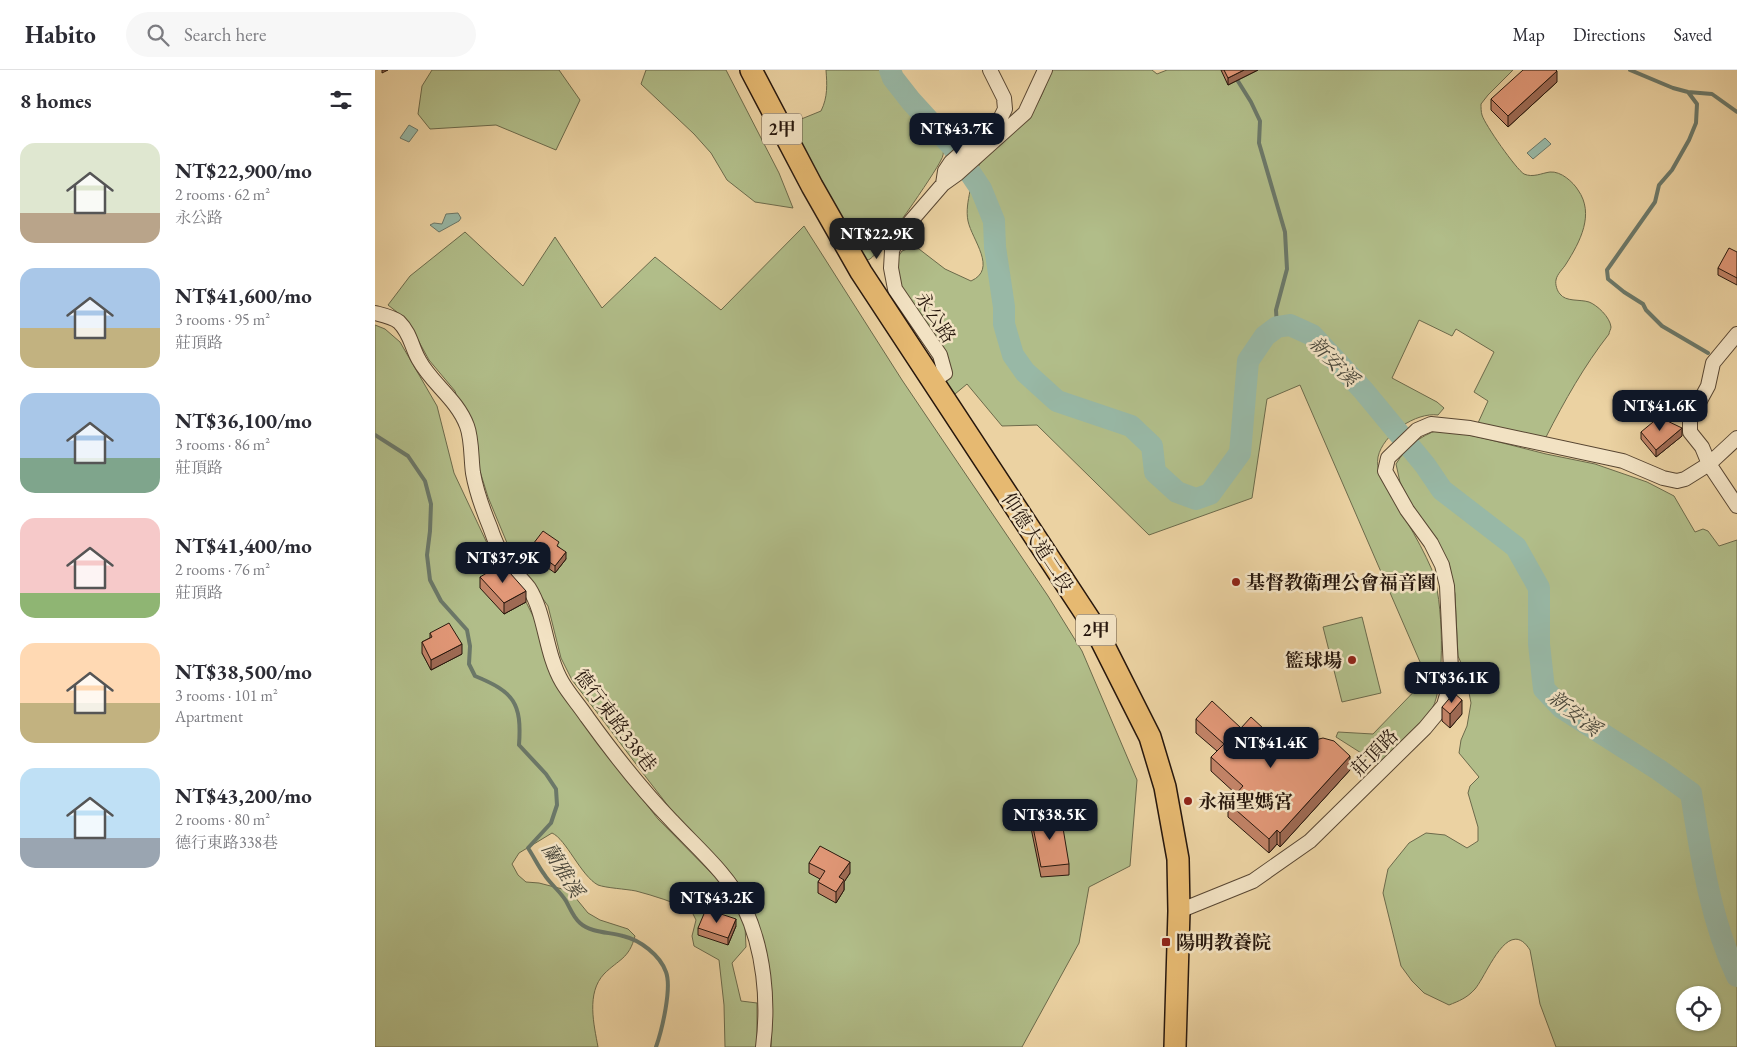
<!DOCTYPE html>
<html lang="en">
<head>
<meta charset="utf-8">
<style>
  :root { --surface:#fff; --page:#f7f7f7; --text:#2b2b33; --muted:#7c7c81; --line:#e1e1e2; --accent:#111827 }
  body { margin:0; font-family:"EB Garamond","Noto Serif TC",serif; background:var(--page); color:var(--text); height:100vh; display:flex; flex-direction:column; font-size:19px; white-space:nowrap }
  * { box-sizing:border-box; margin:0 }
  p { font-size:16px; color:var(--muted) }
  .icon { flex:none; width:28px; height:28px; fill:none; stroke:currentColor; stroke-width:2; stroke-linecap:round; stroke-linejoin:round }
  .map { position:relative; flex:1; overflow:hidden }
  .details { display:flex; flex-direction:column; background:var(--surface); width:375px }
  .details>* { flex:none }
  .tools { position:absolute; left:1301px; top:916px; display:grid; gap:10px }
  .tools a { display:grid; place-items:center; width:45px; height:45px; border-radius:50%; background:var(--surface); box-shadow:0 1px 4px #0004; font-size:25px }
  .price { position:absolute; translate:-50% -42px; padding:0 11px; border-radius:10px; background:var(--accent); color:#fff; font-size:16px; line-height:32px; filter:drop-shadow(0 1px 2px #0008) }
  .price::after { content:''; position:absolute; left:50%; top:30px; width:15px; height:11px; margin-left:-8px; background:inherit; clip-path:polygon(0 0,100% 0,50% 100%) }
  .price.selected { background:#222; color:#fff }
  ul { padding:0; list-style:none }
  li { display:flex; align-items:center; gap:15px; height:125px; padding:0 20px }
  li span { display:grid; place-items:center; flex:none; width:140px; height:100px; border-radius:15px; color:#555 }
  li>.icon { margin-inline-start:auto }
  span .icon { width:60px; height:60px; fill:#fffc; stroke-width:1 }
  li b { font-size:21px }
  h2 { display:flex; justify-content:space-between; align-items:center; height:60px; padding:0 20px; font-size:21px }
  header { display:flex; align-items:center; gap:30px; box-sizing:border-box; height:70px; padding:0 25px; background:var(--surface); border-bottom:1px solid var(--line) }
  header strong { font-size:24px }
  nav { display:flex; gap:28px; margin-inline-start:auto; font-size:18px }
  .search { width:350px; height:45px; background:var(--page); display:flex; align-items:center; gap:12px; box-sizing:border-box; padding:0 18px; border-radius:28px; color:var(--muted); font-size:19px }
  main { display:flex; flex:1; min-height:0 }
  .map>svg:first-child { display:block }
  .green { fill:#b1bd89; stroke:#6c6a4b; fill-rule:evenodd }
  .water { fill:#98b8a6; stroke:#6b7869 }
  .lines { fill:none; stroke-linecap:round; stroke-linejoin:round }
  .stream { stroke:#6b7869; stroke-width:4 }
  .river { stroke:#98b8a6; stroke-width:22 }
  .street-casing { stroke:#584632; stroke-width:16 }
  .primary-casing { stroke:#27170d; stroke-width:24 }
  .street { stroke:#f2e2c3; stroke-width:14 }
  .primary { stroke:#e6b971; stroke-width:21 }
  .wall { fill:#c28367; stroke:#27170d }
  .shaded-wall { fill:#9e6a54; stroke:#27170d }
  .building { fill:#e29878; stroke:#27170d }
  .poi-dot { fill:#8f2418; stroke:#f2e2c3; stroke-width:2 }
  .labels { text-anchor:middle; stroke-width:5; stroke-linejoin:round; paint-order:stroke }
  .shield { fill:#f2e2c3; stroke:#645444; stroke-width:1 }
  .shield-label { font-size:18px; font-weight:bold; fill:#27170d }
  .street-label { font-size:19px; fill:#27170d; stroke:#f2e2c3 }
  .poi-label { font-size:19px; font-weight:bold; fill:#27170d; stroke:#f2e2c3; text-anchor:start }
  .water-label { font-size:20px; font-style:italic; fill:#49473b; stroke:#f2e2c3 }
</style>
</head>
<body>
<header>
<strong>Habito</strong>
<div class="search"><svg class="icon" aria-label="search" viewBox="0 0 24 24"><circle cx="10" cy="10" r="6"/><path d="M15 15l6 6"/></svg>Search here</div>
<nav><a>Map</a><a>Directions</a><a>Saved</a></nav>
</header>
<main>
<section class="details">
<h2>8 homes<svg class="icon" aria-label="filters" viewBox="0 0 24 24"><path d="M4 7h16M4 17h16"/><circle cx="9" cy="7" r="2"/><circle cx="15" cy="17" r="2"/></svg></h2>
<ul>
<li><span style="background:linear-gradient(#dfe7d0 70%,#b9a48a 0)"><svg class="icon" aria-label="home" viewBox="0 0 24 24"><path d="M3 11l9-7 9 7M6 9v11h12V9"/></svg></span><div><b>NT$22,900/mo</b><p>2 rooms · 62 m²</p><p>永公路</p></div></li>
<li><span style="background:linear-gradient(#a9c7e8 60%,#c2b280 0)"><svg class="icon" aria-label="home" viewBox="0 0 24 24"><path d="M3 11l9-7 9 7M6 9v11h12V9"/></svg></span><div><b>NT$41,600/mo</b><p>3 rooms · 95 m²</p><p>莊頂路</p></div></li>
<li><span style="background:linear-gradient(#a9c7e8 65%,#7fa58c 0)"><svg class="icon" aria-label="home" viewBox="0 0 24 24"><path d="M3 11l9-7 9 7M6 9v11h12V9"/></svg></span><div><b>NT$36,100/mo</b><p>3 rooms · 86 m²</p><p>莊頂路</p></div></li>
<li><span style="background:linear-gradient(#f6c9c9 75%,#8fb573 0)"><svg class="icon" aria-label="home" viewBox="0 0 24 24"><path d="M3 11l9-7 9 7M6 9v11h12V9"/></svg></span><div><b>NT$41,400/mo</b><p>2 rooms · 76 m²</p><p>莊頂路</p></div></li>
<li><span style="background:linear-gradient(#ffd9b3 60%,#c2b280 0)"><svg class="icon" aria-label="home" viewBox="0 0 24 24"><path d="M3 11l9-7 9 7M6 9v11h12V9"/></svg></span><div><b>NT$38,500/mo</b><p>3 rooms · 101 m²</p><p>Apartment</p></div></li>
<li><span style="background:linear-gradient(#bfe0f5 70%,#9aa5b1 0)"><svg class="icon" aria-label="home" viewBox="0 0 24 24"><path d="M3 11l9-7 9 7M6 9v11h12V9"/></svg></span><div><b>NT$43,200/mo</b><p>2 rooms · 80 m²</p><p>德行東路338巷</p></div></li>
</ul>
</section>
<div class="map">
<svg width="1362" height="977" viewBox="0 0 1362 977">
  <rect width="100%" height="100%" fill="#ebd2a2"/>
  <filter id="stains"><feTurbulence type="fractalNoise" baseFrequency=".004" numOctaves="4"/><feColorMatrix values="0 0 0 0 .2 0 0 0 0 .09 0 0 0 0 .02 0 0 0 .5 -.17"/></filter>
  <radialGradient id="worn" r=".72"><stop offset=".6" stop-color="#630" stop-opacity="0"/><stop offset="1" stop-color="#630" stop-opacity=".3"/></radialGradient>
  <!-- green -->
  <path class="green" d="M57 0H184L205 30 181 80 121 55 55 59 43 44 47 16Z
    M271 0H351L404 103 418 138 380 132 352 110 336 83 319 64 266 14Z
    M451 0H509C512 8 515 18 521 24 530 35 566 66 568 79 569 82 568 87 566 90 560 103 505 183 495 189 491 191 487 190 484 189L414 58 419 52 446 41C453 27 452 14 451 0Z
    M676 0H777L782 4 792 0H1138L1113 25 1106 34C1106 37 1106 42 1107 45 1110 55 1141 99 1149 104 1158 108 1167 103 1175 102 1186 101 1198 112 1203 120 1220 144 1205 172 1191 194 1188 199 1182 204 1181 210 1180 214 1182 221 1185 224 1191 232 1204 229 1214 232 1222 235 1235 247 1236 257 1236 259 1234 262 1234 264 1209 296 1190 330 1171 367L1167 370 1103 353 1113 331 1099 322 1119 282 1081 259 1077 266 1044 250 1017 308 1062 332 1069 338 1063 345C1041 342 1008 364 1003 387 1002 393 1003 398 1004 403 1021 435 1043 467 1057 500 1068 527 1071 614 1057 639 1044 662 1023 678 1005 695L961 667 963 662 998 664 1052 608 925 315 892 329 877 428 774 465 662 355 627 356 592 314 580 324 567 309 573 302 520 206 523 187 527 181 535 178 544 179 570 199 596 211C623 199 597 170 593 151 591 141 593 131 595 121 597 115 598 109 600 103 608 82 643 57 659 38 667 28 672 12 676 0Z
    M429 156 527 310 673 526 707 581 762 710 755 796 714 817 704 873 647 977H396C399 922 392 852 358 806 339 781 313 761 294 737 261 695 230 652 197 610L186 588 173 536 137 485 113 427 80 321 54 290 32 250 13 235 35 206 90 162 148 216 180 167 227 238 280 187 346 240Z
    M0 255 10 259 25 272 62 336 79 403 127 505 129 544 151 532 163 556 181 614 253 711 283 749 352 819 370 856 371 877 357 893 366 931 382 933V977H350L349 935 344 890 319 876 317 866 321 850 316 840C298 832 280 826 261 821 251 819 231 818 223 815 206 806 191 769 177 763L144 783 137 794 143 805 151 812 164 813 195 821 213 843 225 850 253 859 260 866C254 889 244 889 229 904 211 923 219 955 223 977H0ZM47 583 86 584 56 600Z
    M1063 360 1077 361 1112 369 1171 384 1220 394 1272 412 1299 426 1320 462 1328 459 1333 461 1344 476 1362 470V977H1181L1165 934 1155 880C1133 845 1112 905 1100 919 1092 928 1084 931 1074 935L1049 923 1037 911 1026 896 1008 823 1013 799 1034 773 1051 763 1070 765 1092 778 1103 771V757L1093 723 1095 716 1104 707 1084 683 1086 670 1092 656 1096 633 1090 602 1083 586 1080 524 1074 493 1043 448 1025 412 1021 394C1031 377 1045 366 1063 360ZM1310 925H1338V952H1310Z
    M987 547 1006 623 967 632 948 557Z"/>
  <!-- water -->
  <path class="water" d="M34 55 43 60 34 72 25 68Z
    M1170 68 1176 74 1158 89 1152 83Z
    M83 143 86 148 84 151 64 162 55 155 59 153 67 154 71 144Z"/>
  <g class="lines">
    <!-- stream -->
    <path class="stream" d="M1255 0 1298 18 1313 22 1337 24 1362 42
      M861 8 876 32 885 51 884 73 910 162 912 199 901 240 902 257
      M1313 22 1322 34 1321 53 1314 70 1297 100 1284 115 1280 132 1232 200 1233 209 1249 222 1268 234 1271 240 1287 256 1333 283
      M0 365 33 386 50 411 56 434 55 461 52 485 55 510 66 531 92 560 95 576 94 594 100 606C139 622 147 633 144 675L171 704 181 719 182 735 176 753 153 778C159 787 163 796 169 804 175 814 185 821 191 831 195 838 198 847 205 853 216 863 235 862 248 866 265 870 285 885 291 902 297 918 287 960 281 977"/>
    <!-- river -->
    <path class="river" d="M515 0 518 8 536 31 577 76 606 119 619 151 620 177 629 237V254L638 285 650 302 682 331 756 356 777 376 780 402 802 422 821 429 835 424 865 383 873 291 890 266 902 257 915 255 937 265 988 320 1050 395 1067 420 1141 477 1164 518V574L1169 619 1187 638 1284 700 1316 723C1326 785 1335 849 1362 906"/>
    <defs>
      <path id="street" d="M568 114 570 101 576 92 625 49 630 39 629 28 615 0
        M0 243C8 245 18 247 24 252 36 264 36 276 44 290 57 314 82 329 92 356 97 369 96 389 98 403 101 420 108 440 115 457 119 469 126 485 134 495 140 503 148 510 154 518 171 545 170 583 187 612 194 624 204 635 212 647 238 683 266 719 297 751 322 778 353 804 369 837 389 879 394 931 388 977
        M1362 264 1338 293 1333 316 1315 349V362L1327 377 1334 394 1362 436
        M558 311 570 303 565 285 520 219 516 198 517 181 523 166 568 114 582 104 650 43 670 0
        M804 841 878 811 935 771 1050 658 1069 635 1074 618 1076 600 1072 516 1067 495 1056 473 1032 440 1010 401 1013 388 1042 360 1056 354 1095 358 1248 391 1288 408 1302 411 1310 409 1334 394 1362 368"/>
      <path id="primary" d="M376 0 437 116 486 202 720 558 775 667 790 717 803 789 804 841 800 977"/>
    </defs>
    <!-- street casing -->
    <use href="#street" class="street-casing"/>
    <!-- primary casing -->
    <use href="#primary" class="primary-casing"/>
    <!-- street -->
    <use href="#street" class="street"/>
    <!-- primary -->
    <use href="#primary" class="primary"/>
  </g>
  <!-- wall -->
  <path class="wall" d="M846 0H883L853 15Z
    M1182 12 1133 57 1116 40V29Z
    M1362 182V215L1343 205V198Z
    M1266 362 1307 366 1281 387 1266 369Z
    M184 477 191 489 180 503 155 485V478Z
    M105 507 151 532 129 544 105 518Z
    M55 563 87 584 56 600 47 583V572L55 568Z
    M1067 637 1087 644 1075 658 1067 651Z
    M821 649 866 658 901 670 924 674 975 700 905 777 902 774 894 783 853 747V733L861 724 836 701V687L842 681 821 663Z
    M656 747 694 794V805L666 807 656 758Z
    M434 793 475 803 469 812V820L461 833 443 823V812L445 809 434 803Z
    M361 856 353 875 323 865V858Z"/>
  <!-- shaded-wall -->
  <path class="shaded-wall" d="M7 0H13L7 3Z
    M869 0H883L853 15V8Z
    M1182 1V12L1133 57V46Z
    M1307 358V366L1281 387V380Z
    M191 482V489L180 503V496Z
    M151 521V532L129 544V533Z
    M87 574V584L56 600V590Z
    M1087 630V644L1075 658V644Z
    M975 686V700L905 777V763Z
    M902 760V774L894 783V769Z
    M475 792V803L469 812V820L461 833V822L464 807Z
    M361 849V856L353 875V868Z"/>
  <!-- building -->
  <path class="building" d="M849 0H869L853 8Z
    M1148 0H1181L1182 1 1133 46 1116 29Z
    M1354 178 1362 182V208L1343 198Z
    M1284 347 1307 358 1281 380 1266 362Z
    M168 461 184 472 182 476 191 482 180 496 155 478Z
    M127 494 151 521 129 533 105 507Z
    M74 553 87 574 56 590 47 572 57 567 55 563Z
    M1079 623 1087 630 1075 644 1067 637Z
    M837 631 866 658 876 647 901 670 909 661 924 674 948 668 959 671 975 686 905 763 902 760 894 769 853 733 868 716 836 687 849 674 821 649Z
    M686 746 694 794 666 797 656 747Z
    M445 776 475 792 464 807 469 810 461 822 443 812 450 801 434 793Z
    M331 839 361 849 353 868 323 858Z"/>
  <!-- markers -->
  <g class="poi-dot">
    <circle cx="861" cy="512" r="5"/>
    <circle cx="977" cy="590" r="5"/>
    <circle cx="813" cy="731" r="5"/>
    <rect x="786" y="867" width="10" height="10" rx="2.5"/>
  </g>
  <g class="labels">
    <!-- shield labels -->
    <g class="shield">
      <rect x="387" y="43.5" width="40" height="31" rx="4"/>
      <rect x="701" y="544.5" width="40" height="31" rx="4"/>
    </g>
    <g class="shield-label">
      <text x="407" y="65">2甲</text>
      <text x="721" y="566">2甲</text>
    </g>
    <!-- street labels -->
    <g class="street-label">
      <text transform="translate(561 247) rotate(57)" y="7">永公路</text>
      <text transform="translate(663 472) rotate(57)" y="7">仰德大道二段</text>
      <text transform="translate(241 650) rotate(53)" y="7">德行東路338巷</text>
      <text transform="translate(999 682) rotate(-45)" y="7">莊頂路</text>
    </g>
    <!-- poi labels -->
    <g class="poi-label">
      <text x="871" y="519">基督教衛理公會福音園</text>
      <text x="967" y="597" text-anchor="end">籃球場</text>
      <text x="823" y="738">永福聖媽宮</text>
      <text x="801" y="879">陽明教養院</text>
    </g>
    <!-- water labels -->
    <g class="water-label">
      <text transform="translate(959 291) rotate(46)" y="7">新安溪</text>
      <text transform="translate(1200 643) rotate(38)" y="7">新安溪</text>
      <text transform="translate(188 800) rotate(58)" y="7">蘭雅溪</text>
    </g>
  </g>
  <rect width="100%" height="100%" filter="url(#stains)"/>
  <rect width="100%" height="100%" fill="url(#worn)"/>
</svg>
<div class="tools">
<a><svg class="icon" aria-label="locate" viewBox="0 0 24 24"><circle cx="12" cy="12" r="6"/><path d="M12 2v4M12 18v4M2 12h4M18 12h4"/></svg></a>
</div>
<b class="price" style="left:582px;top:85px">NT$43.7K</b>
<b class="price selected" style="left:502px;top:190px">NT$22.9K</b>
<b class="price" style="left:1285px;top:362px">NT$41.6K</b>
<b class="price" style="left:128px;top:514px">NT$37.9K</b>
<b class="price" style="left:1077px;top:634px">NT$36.1K</b>
<b class="price" style="left:896px;top:699px">NT$41.4K</b>
<b class="price" style="left:675px;top:771px">NT$38.5K</b>
<b class="price" style="left:342px;top:854px">NT$43.2K</b>
</div>
</main>
</body>
</html>
